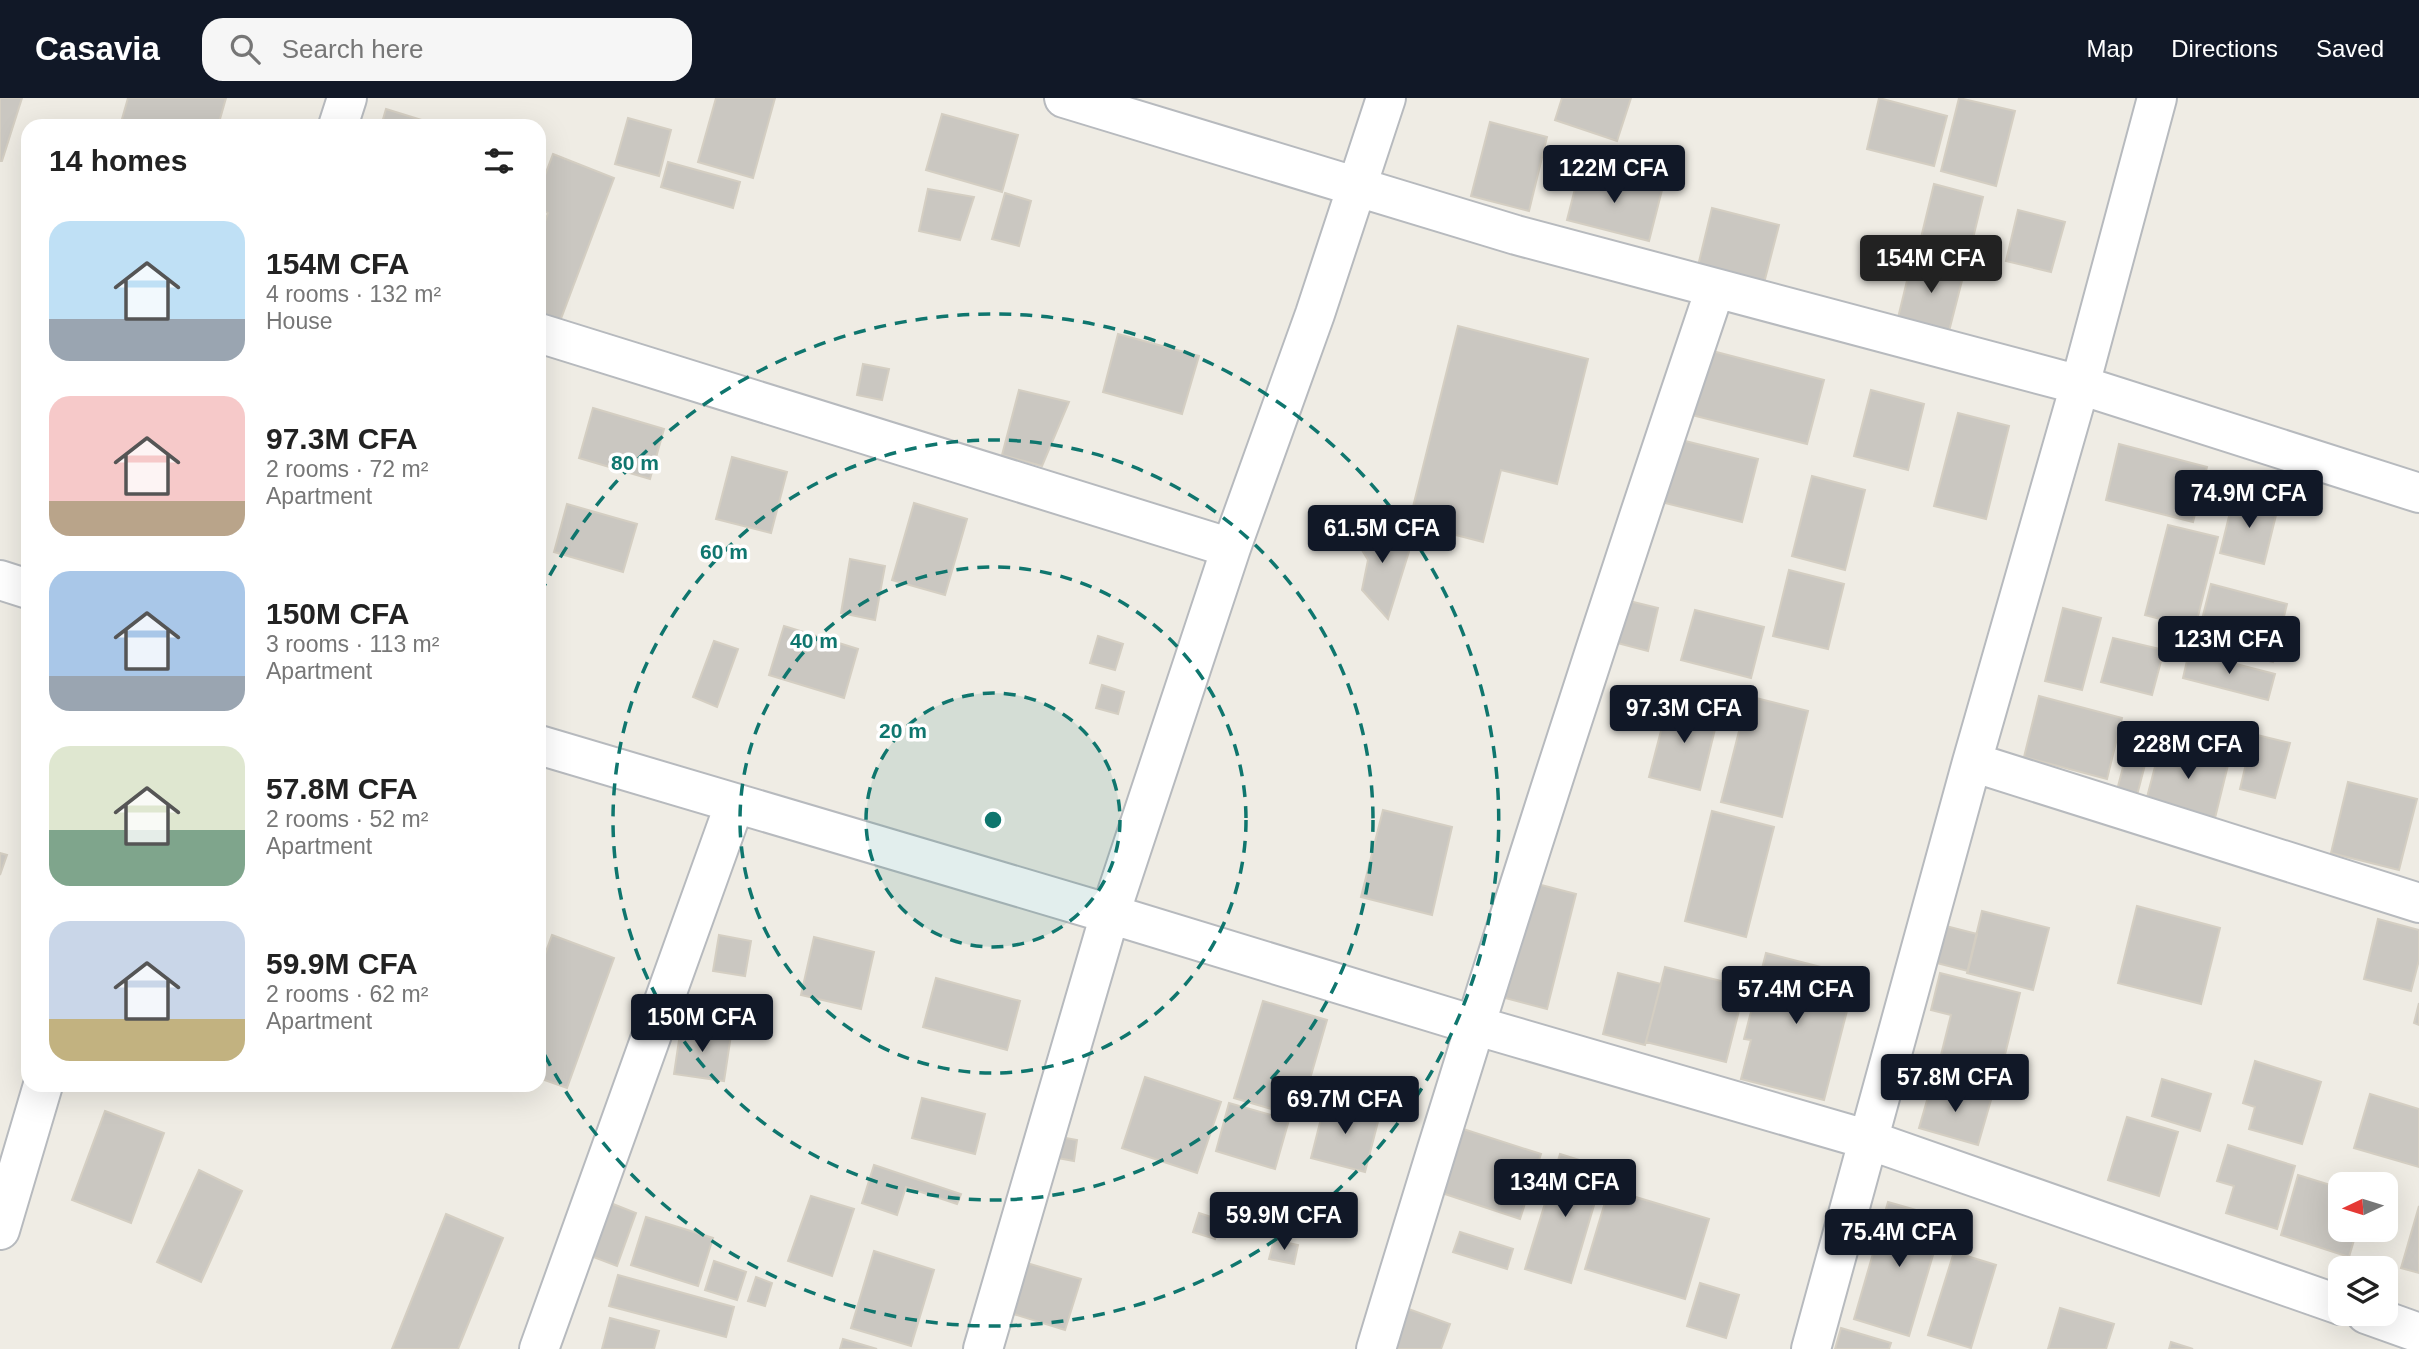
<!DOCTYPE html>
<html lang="en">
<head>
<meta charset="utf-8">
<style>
  :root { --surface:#fff; --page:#f6f6f6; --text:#222; --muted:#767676; --accent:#111827 }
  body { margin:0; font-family:Helvetica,sans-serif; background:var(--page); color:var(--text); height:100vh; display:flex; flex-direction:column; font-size:26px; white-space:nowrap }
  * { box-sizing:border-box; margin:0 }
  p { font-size:23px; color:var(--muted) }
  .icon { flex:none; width:38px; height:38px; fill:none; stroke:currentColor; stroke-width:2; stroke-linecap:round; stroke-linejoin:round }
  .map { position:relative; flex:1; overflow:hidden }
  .panel { position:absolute; left:21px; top:21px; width:525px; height:973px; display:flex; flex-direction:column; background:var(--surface); border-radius:21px; box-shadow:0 7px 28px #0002 }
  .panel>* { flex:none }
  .needle { width:46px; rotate:266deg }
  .fabs { position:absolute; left:2328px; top:1074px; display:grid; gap:14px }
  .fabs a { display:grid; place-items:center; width:70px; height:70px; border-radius:14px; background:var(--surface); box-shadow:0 7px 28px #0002; font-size:35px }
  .price { position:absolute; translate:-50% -60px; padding:0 16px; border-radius:7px; background:var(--accent); color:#fff; font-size:23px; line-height:46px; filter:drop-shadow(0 2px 4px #0008) }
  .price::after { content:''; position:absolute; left:50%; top:42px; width:21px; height:16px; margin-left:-10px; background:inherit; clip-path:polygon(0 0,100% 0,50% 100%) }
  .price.on { background:#222; color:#fff }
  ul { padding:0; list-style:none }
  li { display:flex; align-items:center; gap:21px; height:175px; padding:0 28px }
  li span { display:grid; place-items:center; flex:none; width:196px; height:140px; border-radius:21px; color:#555 }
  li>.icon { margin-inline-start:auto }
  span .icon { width:84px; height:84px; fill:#fffc; stroke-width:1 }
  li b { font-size:30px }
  h2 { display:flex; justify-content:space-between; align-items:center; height:84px; padding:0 28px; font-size:30px }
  header { display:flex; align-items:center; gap:42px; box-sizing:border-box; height:98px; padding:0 35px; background:var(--accent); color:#fff }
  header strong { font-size:33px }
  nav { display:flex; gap:38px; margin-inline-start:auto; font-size:24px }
  .search { width:490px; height:63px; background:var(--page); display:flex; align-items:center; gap:18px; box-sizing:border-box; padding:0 24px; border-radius:21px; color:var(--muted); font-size:26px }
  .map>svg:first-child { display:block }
  .building { fill:#cac7c1; stroke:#d4cec2; stroke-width:2 }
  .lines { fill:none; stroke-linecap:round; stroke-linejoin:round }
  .minor-casing { stroke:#b7babe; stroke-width:42 }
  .minor { stroke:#fff; stroke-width:38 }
  .ring { fill:none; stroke:#0f766e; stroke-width:3.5; stroke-dasharray:12 9 }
  .centre { fill:#0f766e; stroke:#fff; stroke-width:3.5 }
  .ring-label { font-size:21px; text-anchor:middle; font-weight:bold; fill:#0f766e; stroke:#fff; stroke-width:7; stroke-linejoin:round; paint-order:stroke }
</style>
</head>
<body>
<header>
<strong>Casavia</strong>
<div class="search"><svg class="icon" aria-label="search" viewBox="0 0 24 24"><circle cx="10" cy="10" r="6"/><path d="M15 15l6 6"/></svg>Search here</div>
<nav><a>Map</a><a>Directions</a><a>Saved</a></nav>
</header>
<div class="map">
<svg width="2419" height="1251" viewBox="0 0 2419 1251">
  <rect width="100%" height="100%" fill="#efece4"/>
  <!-- building -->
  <path class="building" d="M0 0H22L2 63H0Z
    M128 0H226L218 28H120Z
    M716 0H775L753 80 698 64Z
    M1562 0H1631L1617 43 1555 22Z
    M1879 0 1947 18 1934 68 1867 51Z
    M1959 0 2015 13 1996 88 1941 73Z
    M386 11 441 28H381Z
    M942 16 1018 37 1002 94 926 72Z
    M628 20 671 32 659 78 615 66Z
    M1490 24 1547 39 1529 113 1471 98Z
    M553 56 614 80 559 226 539 218V140L548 115 539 111V93Z
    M668 64 740 84 733 110 661 89Z
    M1580 71 1662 92 1649 143 1567 122Z
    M1934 86 1983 99 1968 161 1919 148Z
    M928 91 974 99 960 142 919 133Z
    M1005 95 1031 103 1019 148 992 141Z
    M1712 110 1779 127 1763 189 1697 172Z
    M2018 112 2065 124 2051 174 2006 163Z
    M1914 154 1966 167 1947 241 1896 228Z
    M1458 228 1588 261 1557 386 1501 372 1483 444 1409 425Z
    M1118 236 1199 258 1182 316 1103 294Z
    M1697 249 1824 282 1807 346 1680 314Z
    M863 266 889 271 882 302 857 297Z
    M1019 292 1069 304 1042 368 1002 357Z
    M1871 292 1924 306 1908 372 1854 358Z
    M593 310 664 331 650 381 579 360Z
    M1958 315 2009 328 1986 421 1934 408Z
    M1669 339 1758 361 1742 424 1653 402Z
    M2119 346 2207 369 2193 424 2106 402Z
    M732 359 787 374 771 435 716 421Z
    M1812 378 1865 392 1845 472 1792 458Z
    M2234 398 2278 409 2264 466 2220 455Z
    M914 405 967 421 945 497 892 482Z
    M567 406 637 426 623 474 554 454Z
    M1353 425 1412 444 1388 521 1362 492 1368 462 1357 444Z
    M2168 427 2218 439 2195 530 2145 517Z
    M850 461 885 468 875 522 841 515Z
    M1789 472 1844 486 1828 551 1773 538Z
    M2211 486 2287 506 2273 564 2196 545Z
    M1617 500 1658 510 1648 553 1606 542Z
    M2063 510 2101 520 2082 592 2045 583Z
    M1695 512 1764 529 1751 580 1681 562Z
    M784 528 858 551 844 600 769 577Z
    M1098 538 1123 546 1115 572 1090 565Z
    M2113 540 2164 552 2152 597 2101 584Z
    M714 543 738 551 717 609 693 599Z
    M2189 554 2275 576 2268 602 2183 580Z
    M1102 587 1124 594 1118 616 1096 610Z
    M1748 598 1808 613 1782 719 1721 704Z
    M2039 598 2122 620 2107 681 2024 659Z
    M1669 602 1719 615 1700 692 1649 679Z
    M2133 631 2153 636 2136 701 2116 696Z
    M2253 636 2290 645 2275 700 2240 691Z
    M2161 646 2229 663 2215 720 2146 703Z
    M2348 684 2417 701 2399 772 2331 755Z
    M1383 712 1452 729 1432 817 1361 799Z
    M1712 713 1774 729 1746 839 1685 823Z
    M0 755 7 757 0 777Z
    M1522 782 1576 796 1547 911 1494 897Z
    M2137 808 2220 830 2201 906 2118 885Z
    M1982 813 2049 830 2033 892 1967 875Z
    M2378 821 2419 832V862L2411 893 2364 881Z
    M1942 827 1977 836 1968 873 1933 864Z
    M552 837 614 860 567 990 539 980V873Z
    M719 837 751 843 745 878 713 873Z
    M814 839 874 854 861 911 801 897Z
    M1766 855 1856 878 1824 1002 1741 981 1751 942 1744 941Z
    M1665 869 1745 889 1726 964 1646 944Z
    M1618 875 1661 886 1645 947 1603 936Z
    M1940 875 2020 895 2000 977 1940 961 1951 917 1931 912Z
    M936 880 1020 903 1007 952 923 929Z
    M1263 903 1327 922 1299 1019 1234 1000Z
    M2419 905V927L2414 925Z
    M681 929 731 937 724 983 674 976Z
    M2255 963 2321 984 2302 1046 2249 1031 2255 1009 2243 1005Z
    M1145 979 1221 1004 1197 1075 1122 1050Z
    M2162 981 2211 996 2200 1033 2152 1018Z
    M1932 985 1991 1002 1978 1047 1919 1030Z
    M2370 996 2419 1011V1069L2354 1050Z
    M922 1000 985 1016 975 1056 912 1040Z
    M1326 1001 1380 1016 1365 1074 1311 1060Z
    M1229 1005 1289 1022 1275 1071 1216 1053Z
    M105 1013 164 1035 131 1125 72 1102Z
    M2127 1019 2178 1034 2159 1098 2108 1082Z
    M1457 1029 1541 1056 1520 1121 1436 1093Z
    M1055 1038 1077 1042 1074 1063 1052 1059Z
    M2228 1047 2295 1068 2277 1131 2226 1115 2234 1088 2217 1083Z
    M1560 1056 1605 1070 1571 1185 1525 1171Z
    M874 1067 961 1096 957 1106 906 1089 897 1117 862 1105Z
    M199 1072 242 1093 201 1184 157 1164Z
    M2298 1077 2340 1090V1132H2357L2349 1159 2281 1137Z
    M1609 1091 1709 1121 1685 1201 1585 1171Z
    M811 1098 854 1111 832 1178 788 1163Z
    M608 1104 636 1115 617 1168 588 1157Z
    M1888 1104 1944 1120 1909 1238 1854 1221Z
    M2419 1108V1175L2401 1170Z
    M1199 1115 1220 1122 1215 1141 1193 1134Z
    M446 1116 503 1140 458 1251H392Z
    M646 1119 713 1140 698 1188 631 1167Z
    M1460 1134 1513 1151 1507 1171 1453 1154Z
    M1274 1142 1298 1147 1294 1166 1269 1161Z
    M874 1153 934 1172 911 1248 851 1230Z
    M1954 1154 1996 1167 1971 1250 1928 1237Z
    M714 1163 746 1174 737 1202 705 1192Z
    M1020 1163 1081 1181 1065 1232 1004 1213Z
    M618 1177 734 1209 726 1239 609 1208Z
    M756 1179 772 1185 765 1208 748 1203Z
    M1700 1185 1739 1197 1726 1240 1687 1228Z
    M1403 1209 1450 1226 1441 1251H1388Z
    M2060 1210 2114 1226 2106 1251H2048Z
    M610 1220 659 1233 654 1251H602Z
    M1841 1230 1891 1245 1889 1251H1835Z
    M843 1241 877 1251H840Z
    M2171 1244 2193 1251H2169Z"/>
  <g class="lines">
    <defs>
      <path id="minor" d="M1064 0 1516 137 2080 287 2419 395
        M338 28 347 0
        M539 235 1231 450
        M0 482 28 491
        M539 647 1110 816 1474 927 1869 1042 2340 1207
        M1972 664 2419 805
        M0 1132 43 987
        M2366 1216 2419 1235
        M539 1251 735 705
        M983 1251 1110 816 1231 450 1315 216 1386 0
        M1376 1251C1483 896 1596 543 1715 191
        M1811 1251 1972 664 2080 287 2157 0"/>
    </defs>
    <!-- minor casing -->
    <use href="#minor" class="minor-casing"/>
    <!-- minor -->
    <use href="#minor" class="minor"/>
  </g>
  <!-- distance rings -->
  <circle cx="993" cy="722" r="127" fill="#0f766e" fill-opacity=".12"/>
  <g class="ring">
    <circle cx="993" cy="722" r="127"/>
    <circle cx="993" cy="722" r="253"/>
    <circle cx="993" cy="722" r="380"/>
    <path d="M540 496A506 506 0 1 1 540 948"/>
  </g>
  <circle cx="993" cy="722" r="10" class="centre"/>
  <g class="ring-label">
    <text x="635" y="372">80 m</text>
    <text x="724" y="461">60 m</text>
    <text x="814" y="550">40 m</text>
    <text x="903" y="640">20 m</text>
  </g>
</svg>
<div class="fabs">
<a><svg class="needle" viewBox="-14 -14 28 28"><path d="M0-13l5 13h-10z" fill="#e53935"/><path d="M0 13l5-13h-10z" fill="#767676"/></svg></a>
<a><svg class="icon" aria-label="layers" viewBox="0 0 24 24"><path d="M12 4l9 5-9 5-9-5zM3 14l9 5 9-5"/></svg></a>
</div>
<b class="price" style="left:1614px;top:107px">122M CFA</b>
<b class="price on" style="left:1931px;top:197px">154M CFA</b>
<b class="price" style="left:2249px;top:432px">74.9M CFA</b>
<b class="price" style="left:1382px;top:467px">61.5M CFA</b>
<b class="price" style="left:2229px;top:578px">123M CFA</b>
<b class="price" style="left:1684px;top:647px">97.3M CFA</b>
<b class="price" style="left:2188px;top:683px">228M CFA</b>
<b class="price" style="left:1796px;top:928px">57.4M CFA</b>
<b class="price" style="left:702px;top:956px">150M CFA</b>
<b class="price" style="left:1955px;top:1016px">57.8M CFA</b>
<b class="price" style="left:1345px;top:1038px">69.7M CFA</b>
<b class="price" style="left:1565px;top:1121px">134M CFA</b>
<b class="price" style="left:1284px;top:1154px">59.9M CFA</b>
<b class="price" style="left:1899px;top:1171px">75.4M CFA</b>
<section class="panel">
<h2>14 homes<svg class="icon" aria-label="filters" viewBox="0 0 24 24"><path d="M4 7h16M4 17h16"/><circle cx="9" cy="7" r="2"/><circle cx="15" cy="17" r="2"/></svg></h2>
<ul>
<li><span style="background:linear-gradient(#bfe0f5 70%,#9aa5b1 0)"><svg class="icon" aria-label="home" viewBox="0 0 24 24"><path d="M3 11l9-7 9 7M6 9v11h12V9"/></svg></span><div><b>154M CFA</b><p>4 rooms · 132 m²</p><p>House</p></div></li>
<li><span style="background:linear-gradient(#f6c9c9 75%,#b9a48a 0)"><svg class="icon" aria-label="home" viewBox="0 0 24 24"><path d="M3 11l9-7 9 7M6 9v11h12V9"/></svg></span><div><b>97.3M CFA</b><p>2 rooms · 72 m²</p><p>Apartment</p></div></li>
<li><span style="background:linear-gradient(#a9c7e8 75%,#9aa5b1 0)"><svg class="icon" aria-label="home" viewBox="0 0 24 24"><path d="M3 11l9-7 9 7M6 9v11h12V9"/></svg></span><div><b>150M CFA</b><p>3 rooms · 113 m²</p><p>Apartment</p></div></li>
<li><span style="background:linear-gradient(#dfe7d0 60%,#7fa58c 0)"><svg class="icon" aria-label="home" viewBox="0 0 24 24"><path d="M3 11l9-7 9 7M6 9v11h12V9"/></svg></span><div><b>57.8M CFA</b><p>2 rooms · 52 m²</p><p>Apartment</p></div></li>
<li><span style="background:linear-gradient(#c9d6e8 70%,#c2b280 0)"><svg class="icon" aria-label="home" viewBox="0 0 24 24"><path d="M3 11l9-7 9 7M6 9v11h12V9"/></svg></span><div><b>59.9M CFA</b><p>2 rooms · 62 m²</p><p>Apartment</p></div></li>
</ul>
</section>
</div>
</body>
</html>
